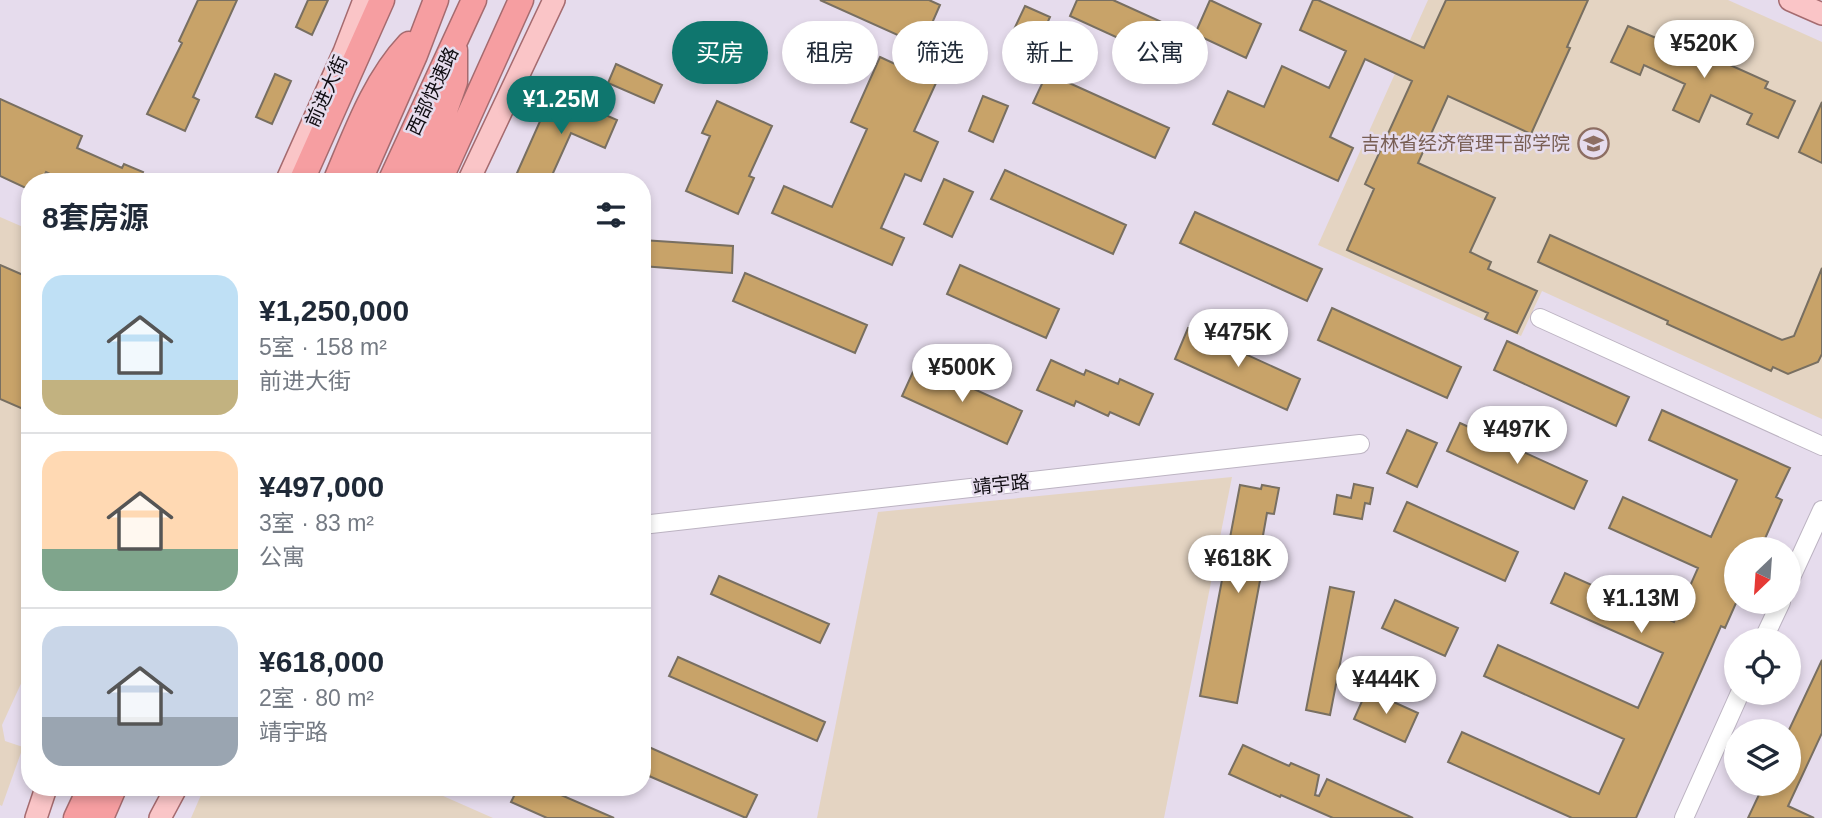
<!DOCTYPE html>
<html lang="zh">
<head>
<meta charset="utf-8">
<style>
  :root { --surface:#fff; --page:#f6f6f7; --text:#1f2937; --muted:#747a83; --line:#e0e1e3; --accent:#0f766e }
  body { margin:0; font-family:Helvetica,"Noto Sans SC",sans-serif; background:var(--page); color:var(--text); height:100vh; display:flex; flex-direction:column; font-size:26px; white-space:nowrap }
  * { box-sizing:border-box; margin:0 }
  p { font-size:23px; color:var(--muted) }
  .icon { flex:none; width:38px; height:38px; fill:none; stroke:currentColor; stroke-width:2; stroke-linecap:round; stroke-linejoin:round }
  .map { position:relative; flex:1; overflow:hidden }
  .side { position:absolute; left:21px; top:173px; width:630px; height:623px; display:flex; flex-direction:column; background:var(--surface); border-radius:28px; box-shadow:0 4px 10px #0003 }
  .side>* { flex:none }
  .banner { position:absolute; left:672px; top:21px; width:665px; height:63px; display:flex; gap:14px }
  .needle { width:46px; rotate:205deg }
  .buttons { position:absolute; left:1724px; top:537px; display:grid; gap:14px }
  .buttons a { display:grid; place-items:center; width:77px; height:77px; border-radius:50%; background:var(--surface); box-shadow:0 4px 10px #0003; font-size:35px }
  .price { position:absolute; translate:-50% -60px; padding:0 16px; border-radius:24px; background:#fff; color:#222; font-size:23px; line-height:46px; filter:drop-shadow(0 2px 4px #0008) }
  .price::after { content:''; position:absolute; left:50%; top:42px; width:21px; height:16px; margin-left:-10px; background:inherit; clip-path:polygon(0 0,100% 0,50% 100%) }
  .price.selected { background:var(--accent); color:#fff }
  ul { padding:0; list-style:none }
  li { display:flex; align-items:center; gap:21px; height:175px; padding:0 21px }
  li+li { border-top:2px solid var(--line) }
  li span { display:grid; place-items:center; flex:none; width:196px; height:140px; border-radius:21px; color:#555 }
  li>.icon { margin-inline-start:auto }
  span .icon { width:84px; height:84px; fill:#fffc; stroke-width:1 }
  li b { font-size:30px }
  h2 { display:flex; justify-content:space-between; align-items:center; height:84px; padding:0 21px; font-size:30px }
  .tag { padding:0 24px; border-radius:32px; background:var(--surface); box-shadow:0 4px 10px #0003; font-size:24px; line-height:63px }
  .tag.selected { background:var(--accent); color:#fff }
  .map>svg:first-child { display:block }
  .education { fill:#e4d4c2 }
  .building { fill:#c8a369; stroke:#786f61; stroke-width:2 }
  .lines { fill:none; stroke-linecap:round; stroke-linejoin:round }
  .minor-casing { stroke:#bcb3c2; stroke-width:20 }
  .major-casing { stroke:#a56b6f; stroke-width:24 }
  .highway-casing { stroke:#a56b6f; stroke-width:27 }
  .minor { stroke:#fff; stroke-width:18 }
  .major { stroke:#fac5c7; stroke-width:21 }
  .highway { stroke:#f69ea1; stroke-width:24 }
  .labels { text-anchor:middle; stroke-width:5; stroke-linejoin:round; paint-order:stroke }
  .street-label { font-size:19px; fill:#0f0c11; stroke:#e6dced }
  .education-label { font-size:19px; fill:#785e54; stroke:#e6dced; text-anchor:end }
</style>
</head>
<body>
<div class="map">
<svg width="1822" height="818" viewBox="0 0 1822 818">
  <rect width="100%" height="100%" fill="#e6dced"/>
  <!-- education -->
  <path class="education" d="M1428 0H1728L1822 42V419L1542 291 1521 336 1318 245Z
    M0 217 30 230V664L2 725 5 741 23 747 2 806 0 805Z
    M1232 477 1164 818H817L878 512Z
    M204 788H425L493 818H191Z"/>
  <!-- building -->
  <path class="building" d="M198 0H237L193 97 199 100 185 131 147 114 182 43 179 41Z
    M308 0H328L312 35 296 27Z
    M820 0H929L940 5 922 46Z
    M1077 0H1113L1166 24 1153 54 1070 16Z
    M1210 0 1261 24 1246 58 1195 34Z
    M1313 0H1318L1424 48 1446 0H1588L1567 47 1570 48 1531 134 1448 96 1418 163 1495 198 1470 252 1491 262 1488 269 1537 291 1517 333 1485 319 1488 313 1347 250 1374 189 1365 184 1412 81 1365 59 1330 137 1353 148 1338 181 1213 124 1228 91 1264 107 1282 66 1329 88 1346 51 1300 30Z
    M1025 6 1050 17 1035 50 1010 38Z
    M1628 26 1656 38 1659 33 1768 82 1765 88 1795 101 1778 138 1747 124 1752 114 1711 95 1699 122 1673 110 1685 84 1644 65 1640 75 1611 62Z
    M880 57 936 83 914 131 938 142 921 181 905 174 881 228 904 238 892 265 772 213 784 186 832 207 867 129 851 122Z
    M616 64 662 85 654 103 608 83Z
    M1047 73 1169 128 1155 158 1033 103Z
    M275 74 291 81 272 124 256 117Z
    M553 92 617 120 605 148 571 133 549 182H513Z
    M983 96 1008 106 993 142 969 131Z
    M0 99 82 136 77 148 122 168 124 164 143 172 139 182H67L46 172 41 182H30V190L0 176Z
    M717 101 772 126 749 176 754 178 738 214 686 191 710 136 702 133Z
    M1822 102V163L1799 152Z
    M1005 170 1126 225 1113 254 991 199Z
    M944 179 973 192 952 237 924 224Z
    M1195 212 1322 269 1307 301 1180 243Z
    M1550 235 1782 340 1794 336 1822 268V354L1818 362 1788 374 1773 367 1771 371 1667 324 1668 321 1538 262Z
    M642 240 733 246 732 273 642 266Z
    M0 265 30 278V412L0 399Z
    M960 265 1059 309 1046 338 947 294Z
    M745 273 867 325 855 353 733 301Z
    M1332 308 1461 367 1447 398 1318 340Z
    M1188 328 1300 379 1287 410 1175 359Z
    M1507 341 1629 397 1616 426 1494 370Z
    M1051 360 1084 375 1086 370 1118 384 1120 379 1153 394 1139 425 1110 412 1108 416 1076 401 1074 406 1037 390Z
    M917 363 1022 411 1007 444 902 396Z
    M1662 410 1790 468 1776 497 1782 500 1760 550H1736V603L1725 628 1721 626 1636 818H1572L1448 762 1462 732 1599 794 1624 739 1484 676 1498 645 1638 708 1663 653 1551 603 1565 573 1674 622 1698 568 1609 528 1623 497 1711 537 1737 480 1649 440Z
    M1460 423 1587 481 1574 509 1447 451Z
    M1407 430 1437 443 1417 487 1387 473Z
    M1354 484 1373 488 1370 504 1365 503 1362 519 1334 514 1337 495 1351 498Z
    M1240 485 1261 489 1262 485 1279 488 1274 514 1267 513 1257 569 1262 570 1237 703 1200 696Z
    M1407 502 1518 552 1505 581 1394 531Z
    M719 576 829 624 820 643 711 594Z
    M1330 587 1354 592 1330 715 1306 710Z
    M1395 600 1458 628 1445 656 1382 628Z
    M678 657 825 722 817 741 669 676Z
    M1822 660V733L1788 806 1814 818H1748L1764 784H1788V732Z
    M1367 690 1418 713 1405 742 1354 719Z
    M642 744 757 795 746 818 642 773Z
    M1243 745 1289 766 1291 763 1319 775 1315 795 1319 796 1327 779 1413 818H1333L1281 795 1280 797 1229 774Z
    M518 788H545L614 818H547L511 802Z"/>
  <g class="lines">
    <defs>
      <path id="minor" d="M1540 318 1822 446
        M642 525 1360 444
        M1788 584 1822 510
        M1763 640 1781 602
        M1684 818 1740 693"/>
      <path id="major" d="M1790 0 1822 14
        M286 182 344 52 364 0
        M468 182 554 0
        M36 818 46 788
        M160 818 176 788"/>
      <path id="highway" d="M301 182 382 0
        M335 182C355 135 374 81 409 44
        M359 182 415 55 436 0
        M390 182 474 0
        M415 182 440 125 455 82V50
        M439 182 521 0
        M76 818 90 788
        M101 818 114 788"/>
    </defs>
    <!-- minor casing -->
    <use href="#minor" class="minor-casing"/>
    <!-- major casing -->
    <use href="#major" class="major-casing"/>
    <!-- highway casing -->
    <use href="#highway" class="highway-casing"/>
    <!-- minor -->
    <use href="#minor" class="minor"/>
    <!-- major -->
    <use href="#major" class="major"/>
    <!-- highway -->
    <use href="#highway" class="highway"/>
  </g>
  <!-- icons -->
  <defs>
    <symbol id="university-ring" viewBox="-11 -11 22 22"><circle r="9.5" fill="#e6dced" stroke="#8d6e63" stroke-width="1.5"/><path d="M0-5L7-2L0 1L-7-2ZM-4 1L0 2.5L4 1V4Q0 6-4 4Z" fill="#8d6e63"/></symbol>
  </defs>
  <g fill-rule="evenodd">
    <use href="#university-ring" x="1576" y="126" width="35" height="35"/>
  </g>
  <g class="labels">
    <!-- street labels -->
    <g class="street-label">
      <text transform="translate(326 91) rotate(-66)" y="7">前进大街</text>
      <text transform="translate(432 91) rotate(-65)" y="7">西部快速路</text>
      <text transform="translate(1001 484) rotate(-6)" y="7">靖宇路</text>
    </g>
    <!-- education labels -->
    <g class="education-label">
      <text x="1570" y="150">吉林省经济管理干部学院</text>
    </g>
  </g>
</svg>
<div class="buttons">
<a><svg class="needle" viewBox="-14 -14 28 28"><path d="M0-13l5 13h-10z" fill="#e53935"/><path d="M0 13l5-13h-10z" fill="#747a83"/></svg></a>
<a><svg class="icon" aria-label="locate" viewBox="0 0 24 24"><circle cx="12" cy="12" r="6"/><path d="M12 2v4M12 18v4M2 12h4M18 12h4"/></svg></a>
<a><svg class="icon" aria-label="layers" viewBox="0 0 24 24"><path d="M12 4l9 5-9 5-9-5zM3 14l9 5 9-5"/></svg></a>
</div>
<b class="price" style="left:1704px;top:80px">¥520K</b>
<b class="price selected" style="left:561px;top:136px">¥1.25M</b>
<b class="price" style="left:1238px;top:369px">¥475K</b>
<b class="price" style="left:962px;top:404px">¥500K</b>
<b class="price" style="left:1517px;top:466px">¥497K</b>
<b class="price" style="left:1238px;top:595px">¥618K</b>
<b class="price" style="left:1641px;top:635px">¥1.13M</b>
<b class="price" style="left:1386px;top:716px">¥444K</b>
<div class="banner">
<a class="tag selected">买房</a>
<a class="tag">租房</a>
<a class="tag">筛选</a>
<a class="tag">新上</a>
<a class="tag">公寓</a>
</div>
<section class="side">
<h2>8套房源<svg class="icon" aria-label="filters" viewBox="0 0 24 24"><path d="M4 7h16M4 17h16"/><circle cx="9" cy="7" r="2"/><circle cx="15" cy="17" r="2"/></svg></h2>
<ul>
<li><span style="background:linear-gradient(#bfe0f5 75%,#c2b280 0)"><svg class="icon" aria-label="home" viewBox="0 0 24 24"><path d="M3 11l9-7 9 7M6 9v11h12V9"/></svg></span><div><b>¥1,250,000</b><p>5室 · 158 m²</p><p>前进大街</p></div></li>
<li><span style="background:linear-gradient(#ffd9b3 70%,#7fa58c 0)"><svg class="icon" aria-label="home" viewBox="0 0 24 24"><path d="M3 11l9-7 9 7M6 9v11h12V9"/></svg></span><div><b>¥497,000</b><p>3室 · 83 m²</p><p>公寓</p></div></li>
<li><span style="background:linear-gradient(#c9d6e8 65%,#9aa5b1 0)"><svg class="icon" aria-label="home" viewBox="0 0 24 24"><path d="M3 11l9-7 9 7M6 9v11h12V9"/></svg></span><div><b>¥618,000</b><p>2室 · 80 m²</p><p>靖宇路</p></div></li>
</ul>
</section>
</div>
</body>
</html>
